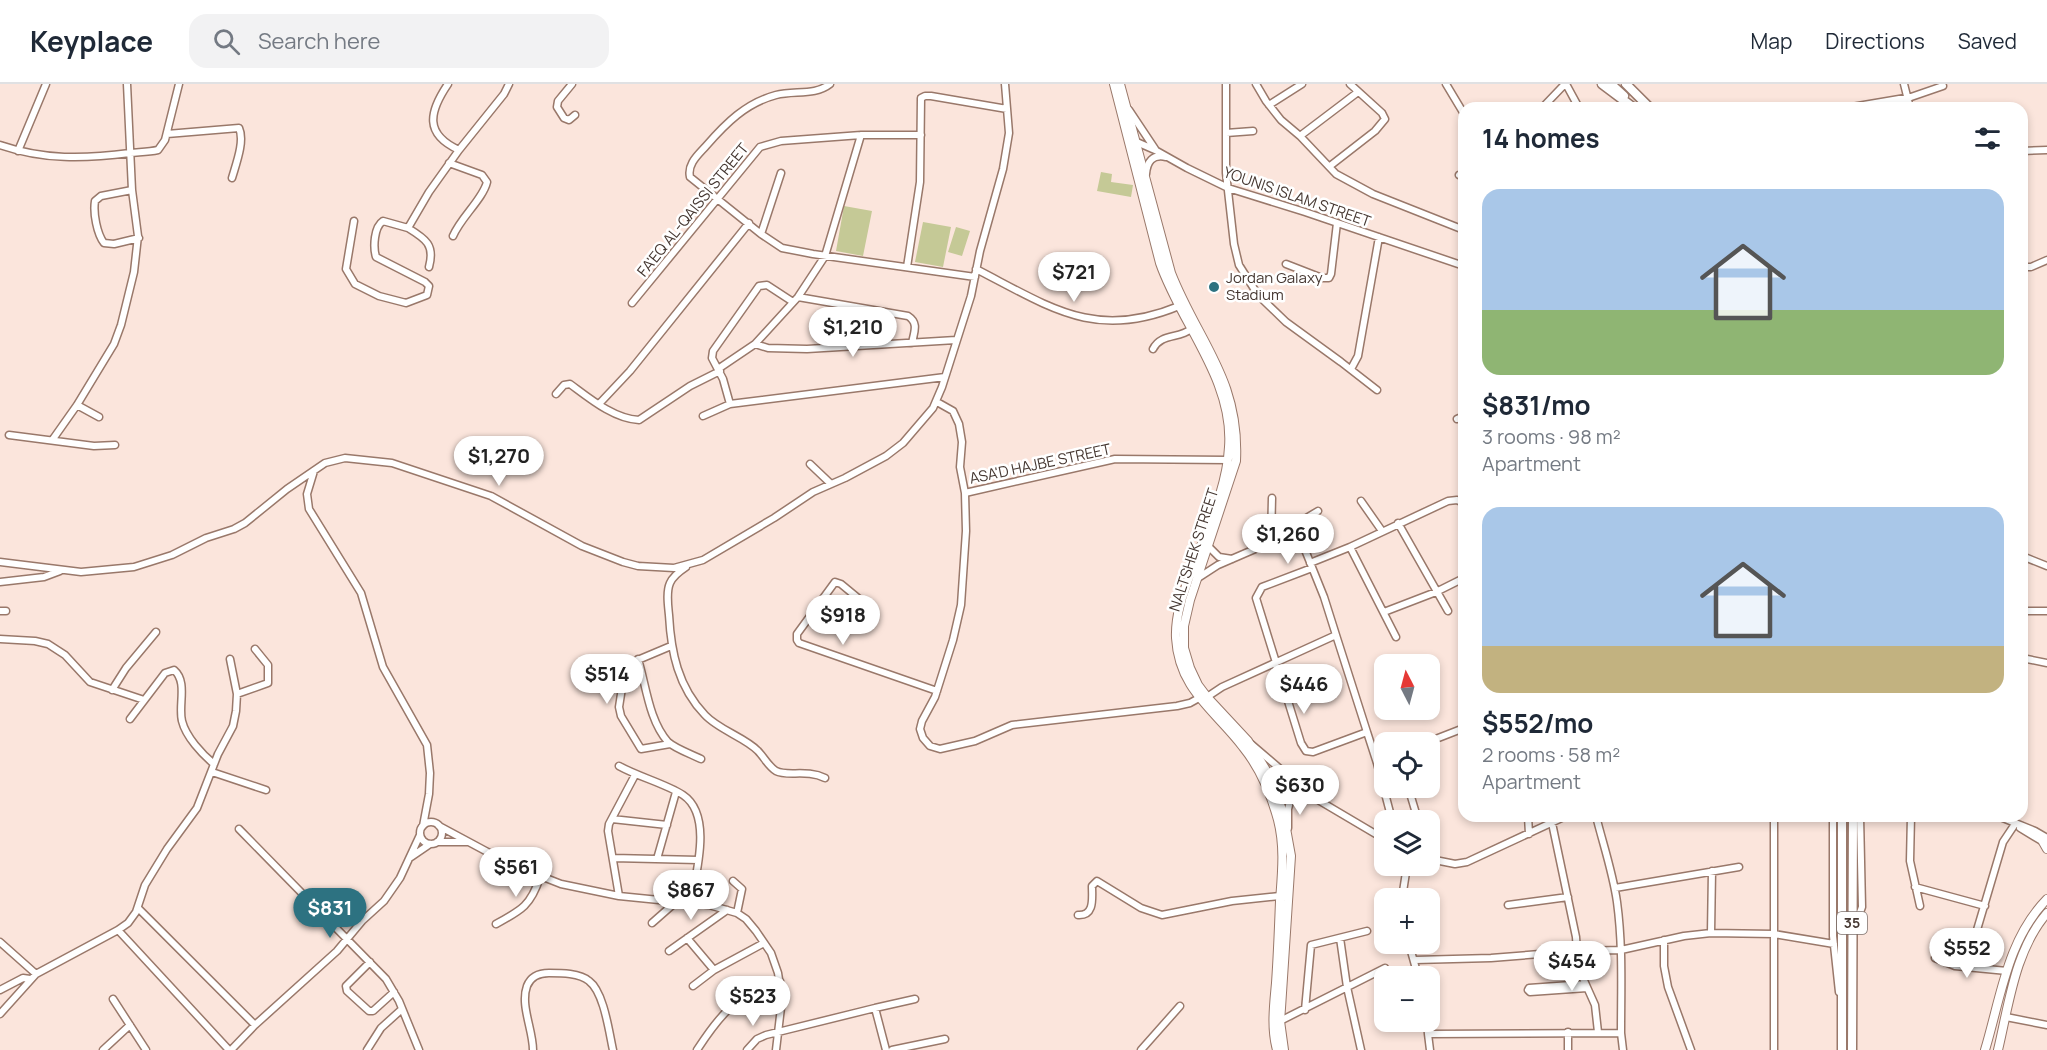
<!DOCTYPE html>
<html lang="en">
<head>
<meta charset="utf-8">
<style>
  :root { --surface:#fff; --page:#f2f2f3; --text:#1f2937; --muted:#747a83; --line:#e0e1e3; --accent:#2d7281 }
  body { margin:0; font-family:Manrope,sans-serif; background:var(--page); color:var(--text); height:100vh; display:flex; flex-direction:column; font-size:22px; white-space:nowrap }
  * { box-sizing:border-box; margin:0 }
  p { font-size:20px; color:var(--muted) }
  .icon { flex:none; width:33px; height:33px; fill:none; stroke:currentColor; stroke-width:2; stroke-linecap:round; stroke-linejoin:round }
  .map { position:relative; flex:1; overflow:hidden }
  .panel { position:absolute; left:1458px; top:18px; width:570px; height:720px; display:flex; flex-direction:column; background:var(--surface); border-radius:18px; box-shadow:0 3px 9px #0003 }
  .panel>* { flex:none }
  .needle { width:39px; rotate:354deg }
  .fabs { position:absolute; left:1374px; top:570px; display:grid; gap:12px }
  .fabs a { display:grid; place-items:center; width:66px; height:66px; border-radius:12px; background:var(--surface); box-shadow:0 3px 9px #0003; font-size:30px }
  .price { position:absolute; translate:-50% -51px; padding:0 14px; border-radius:21px; background:#fff; color:#222; font-size:20px; line-height:39px; filter:drop-shadow(0 2px 3px #0008) }
  .price::after { content:''; position:absolute; left:50%; top:36px; width:18px; height:14px; margin-left:-9px; background:inherit; clip-path:polygon(0 0,100% 0,50% 100%) }
  .price.selected { background:var(--accent); color:#fff }
  ul { padding:0; list-style:none }
  li { display:grid; align-content:center; gap:12px; height:318px; padding:0 24px }
  li span { display:grid; place-items:center; height:186px; border-radius:18px; color:#555 }
  li>.icon { margin-inline-start:auto }
  span .icon { width:108px; height:108px; fill:#fffc; stroke-width:1 }
  li b { font-size:26px }
  h2 { display:flex; justify-content:space-between; align-items:center; height:72px; padding:0 24px; font-size:26px }
  header { display:flex; align-items:center; gap:36px; box-sizing:border-box; height:84px; padding:0 30px; background:var(--surface); border-bottom:2px solid var(--line) }
  header strong { font-size:28px }
  nav { display:flex; gap:33px; margin-inline-start:auto; font-size:21px }
  .search { width:420px; height:54px; background:var(--page); display:flex; align-items:center; gap:15px; box-sizing:border-box; padding:0 21px; border-radius:18px; color:var(--muted); font-size:22px }
  .map>svg:first-child { display:block }
  .park { fill:#c5c996 }
  .lines { fill:none; stroke-linecap:round; stroke-linejoin:round }
  .minor-casing { stroke:#99786a; stroke-width:9 }
  .major-casing { stroke:#99786a; stroke-width:10 }
  .highway-casing { stroke:#99786a; stroke-width:11 }
  .minor { stroke:#fff; stroke-width:6 }
  .major { stroke:#fff; stroke-width:8 }
  .highway { stroke:#fff; stroke-width:8 }
  .poi-dot { fill:#2d7281; stroke:#fff; stroke-width:2 }
  .labels { text-anchor:middle; stroke-width:5; stroke-linejoin:round; paint-order:stroke }
  .shield { fill:#fff; stroke:#7d736f; stroke-width:1.5 }
  .shield-label { font-size:14px; font-weight:bold; fill:#453731 }
  .street-label { font-size:15px; fill:#453731; stroke:#fff }
  .poi-label { font-size:15px; fill:#453731; stroke:#fff; text-anchor:start }
</style>
</head>
<body>
<header>
<strong>Keyplace</strong>
<div class="search"><svg class="icon" aria-label="search" viewBox="0 0 24 24"><circle cx="10" cy="10" r="6"/><path d="M15 15l6 6"/></svg>Search here</div>
<nav><a>Map</a><a>Directions</a><a>Saved</a></nav>
</header>
<div class="map">
<svg width="2047" height="966" viewBox="0 0 2047 966">
  <rect width="100%" height="100%" fill="#fbe5dc"/>
  <!-- park -->
  <path class="park" d="M1101 88 1112 90 1111 98 1133 101 1131 113 1097 107Z
    M844 122 872 127 863 172 836 167Z
    M923 138 951 143 943 183 915 178Z
    M956 143 970 147 962 172 948 168Z"/>
  <g class="lines">
    <defs>
      <path id="minor" d="M448 0C429 28 424 50 459 66L504 10 509 0
        M572 0 558 17 557 23 564 34 569 36 575 31
        M830 0C815 12 794 6 776 11 746 19 726 39 706 62 698 71 687 80 690 93L761 150 782 164 813 170 975 193
        M1226 0V89L1234 160 1239 181 1258 211 1286 238 1341 278 1377 306
        M1256 0 1266 17 1281 36 1300 52 1336 90 1373 110 1464 146
        M1446 0 1464 30
        M1566 0 1579 24
        M1904 0 1910 24
        M1269 21 1302 0
        M1542 24 1565 0
        M1846 24 1911 13 1943 2
        M1129 26 1155 65
        M1226 49 1253 47
        M167 50 239 44C245 57 236 80 232 94
        M1300 52 1358 8
        M1132 56 1155 66 1187 84 1228 104 1305 128 1464 182
        M0 61C44 76 84 75 130 69 140 68 149 68 158 66L165 56 179 0
        M18 67 46 0
        M2022 67 2047 66
        M449 79 482 91 487 98C483 115 461 133 453 152
        M1330 82 1375 47 1385 35 1382 29 1350 0
        M1146 90C1147 78 1152 70 1166 73
        M1459 91 1464 93
        M132 106 101 112 95 117C93 129 97 150 104 159L114 160 139 154
        M354 137 346 185 355 200 379 212 406 219 427 211 429 202 425 198 376 173C373 163 374 143 383 137L408 144 429 108 459 66
        M408 144C426 155 435 161 429 183
        M761 150 781 89
        M1286 180 1322 194H1329L1331 190 1337 139
        M907 183 920 98 921 14 925 12H931L1007 25
        M2022 183H2031L2047 176
        M976 185C1050 223 1095 257 1179 222
        M798 213 908 232C919 239 914 248 912 259
        M632 219 760 63 781 57 861 51H921
        M755 260 768 264 807 265 956 256
        M1153 265C1161 249 1179 255 1191 245
        M718 285 755 260 798 213 825 172 861 51
        M1351 285 1358 272 1379 153
        M556 310 564 301 570 300C589 314 614 335 639 336L690 302 720 287
        M937 318 953 327 959 340 962 358 960 383 965 409 966 447 961 521 953 556 935 613 922 637 920 645 923 654 930 662 940 665 975 657 1012 641 1177 622 1190 619 1199 614
        M599 320 630 287 749 139
        M730 320 723 295 712 274 713 267 759 202 767 201 793 218
        M77 321 99 333
        M703 332 730 320 945 293
        M1457 335 1464 332
        M9 351 94 362 115 361
        M53 355 77 321 114 260 121 241 134 188 138 152 132 106 127 0
        M810 380 831 400
        M314 387 307 410 309 425 361 509 383 583 427 661 430 689 429 710 423 742
        M965 409 1115 375 1228 376
        M1361 417 1382 447
        M1398 439 1448 527
        M1271 456 1272 414
        M1208 462 1219 473 1232 475
        M1350 463 1396 553
        M2022 472 2047 482
        M0 478 81 488 134 483 172 471 206 454 234 445 245 439 287 405 325 379 345 374 392 379 491 412 582 462 623 478 638 482 674 484 703 476 774 434 813 408 845 394 886 372 903 359 933 324 942 303 971 212 980 167 1003 85 1009 49 1005 0
        M1310 479 1350 463 1448 417 1457 416 1464 419
        M686 483C680 487 673 492 670 499 666 508 668 521 669 531 671 568 678 603 705 631 719 646 746 654 758 667 764 673 768 682 776 687 787 693 807 685 825 694
        M1312 484 1262 503 1256 514 1301 659 1306 667 1313 668 1367 648 1377 679
        M1198 494 1218 481 1255 465 1318 427
        M0 498 44 493 60 487
        M864 519 841 500 835 498 797 550V556L799 559 937 607
        M0 527H6
        M2022 527H2047
        M1384 528 1436 508 1464 494
        M1336 551 1367 648
        M0 555 35 557 48 560 65 571 90 598 144 616
        M2022 574 2047 579
        M638 575C646 601 649 637 668 658 676 665 691 670 701 675
        M112 606 126 584 156 548
        M237 610 268 599V581L255 565
        M1207 613 1222 603 1336 551 1324 513 1295 441
        M130 635 165 589 174 586C188 598 178 621 182 637 186 653 202 670 214 680
        M1428 658 1464 644
        M670 660 641 665 621 632 619 623 624 591 633 578 671 562
        M1251 660 1313 713 1384 755
        M1384 676 1377 679 1392 736
        M619 682C639 693 666 700 683 711 713 731 696 789 691 818
        M212 688 266 706
        M1409 706 1418 736
        M1528 732 1529 750
        M1596 732C1603 760 1613 789 1617 818 1623 862 1621 905 1621 949
        M1774 732V966
        M1833 732V852L1839 908
        M1911 732 1910 777 1920 822
        M1998 732 2035 747 2047 754
        M612 735 667 741
        M420 749a11 11 0 1 1 22 0a11 11 0 1 1-22 0Z
        M1552 739 1576 853 1578 883 1595 921 1598 948
        M439 742 510 780 561 800 619 812 709 821 737 829 746 835 756 847 771 869 778 889 782 915 776 966
        M1288 744V725L1291 714 1295 712 1312 713
        M2020 744 2045 759
        M239 745 386 895 399 917 419 966
        M437 758H467
        M411 773 430 760
        M613 774 698 776
        M657 775 676 708
        M1430 775 1455 780 1467 778 1566 732
        M733 797 742 805 737 829
        M1915 803 1985 822
        M1615 804 1739 783
        M619 812 608 747 609 740 635 691
        M1402 814 1407 782
        M1508 821 1568 813
        M138 824 255 941
        M1078 831C1095 832 1092 814 1092 802L1097 797 1141 824 1162 831 1232 817 1280 812
        M652 839 677 817
        M496 840C522 826 531 821 540 793
        M1855 842 1862 823 1860 732
        M118 846 229 966
        M1711 849 1712 787
        M687 854 714 886
        M1340 854 1347 903 1361 966
        M1664 856V882L1668 903 1691 966
        M0 858 36 890
        M1409 860 1418 892
        M669 867 727 826
        M1935 874 1955 882 2007 887
        M1415 876 1491 874 1578 867 1621 866 1684 852 1711 849 1774 850 1834 860
        M370 878 346 902 347 907 369 927H373L394 908
        M1966 883 2003 758 2015 740
        M693 902 714 886 764 859
        M0 906 23 894 30 895
        M1528 906 1530 908 1587 904
        M1528 906 1529 904 1585 900
        M113 915 146 966
        M1305 926 1311 861 1367 847
        M0 930 36 890 118 846 128 839 136 828 145 801 167 765 197 724 218 670 233 642 236 627 237 610 230 575
        M2006 933 2047 941
        M1280 937 1385 884
        M1427 938 1428 950 1621 949 1623 966
        M1568 948V966
        M1428 950 1430 966
        M103 966 130 941
        M231 966 255 941 337 867 362 837 384 817 400 794 420 751
        M367 966 381 944 402 925
        M533 966C533 946 520 921 527 902 531 892 539 889 549 889 561 889 580 889 589 897 604 908 609 948 613 966
        M697 966C719 932 739 907 780 897
        M747 966 757 955 766 951 875 924
        M886 966 875 924 915 915
        M892 966 945 955
        M1141 966 1180 922"/>
      <path id="major" d="M1114 0 1160 179C1181 240 1234 296 1229 363 1227 406 1205 449 1191 488 1183 509 1175 532 1176 554 1179 606 1215 626 1243 663 1260 684 1271 710 1278 736 1285 763 1282 790 1280 817 1279 844 1278 871 1276 899 1274 921 1271 944 1277 966
        M1120 0 1171 189C1198 258 1240 295 1236 377L1190 516 1184 542V564L1190 584 1198 601 1207 613 1248 657 1266 686 1283 728 1291 772 1281 924 1280 937 1284 966
        M2043 758 2047 765
        M1985 966C2001 913 2007 856 2047 815
        M1998 966C2009 920 2015 866 2047 829"/>
      <path id="highway" d="M1602 0 1634 24
        M1611 0 1624 12
        M1626 0 1650 24
        M1842 732V966
        M1852 966 1853 732"/>
    </defs>
    <!-- minor casing -->
    <use href="#minor" class="minor-casing"/>
    <!-- major casing -->
    <use href="#major" class="major-casing"/>
    <!-- highway casing -->
    <use href="#highway" class="highway-casing"/>
    <!-- minor -->
    <use href="#minor" class="minor"/>
    <!-- major -->
    <use href="#major" class="major"/>
    <!-- highway -->
    <use href="#highway" class="highway"/>
  </g>
  <!-- markers -->
  <circle class="poi-dot" cx="1214" cy="203" r="6"/>
  <g class="labels">
    <!-- shield labels -->
    <rect class="shield" x="1837" y="828" width="30" height="22" rx="4.5"/>
    <g class="shield-label">
      <text x="1852" y="844">35</text>
    </g>
    <!-- street labels -->
    <g class="street-label">
      <text transform="translate(1297 113) rotate(19)" y="5">YOUNIS ISLAM STREET</text>
      <text transform="translate(693 126) rotate(-51)" y="5">FA'EQ AL-QAISSI STREET</text>
      <text transform="translate(1040 380) rotate(-12)" y="5">ASA'D HAJBE STREET</text>
      <text transform="translate(1194 466) rotate(-72)" y="5">NALTSHEK STREET</text>
    </g>
    <!-- poi labels -->
    <g class="poi-label">
      <text x="1226" y="199">Jordan Galaxy<tspan x="1226" dy="17">Stadium</tspan></text>
    </g>
  </g>
</svg>
<div class="fabs">
<a><svg class="needle" viewBox="-14 -14 28 28"><path d="M0-13l5 13h-10z" fill="#e53935"/><path d="M0 13l5-13h-10z" fill="#747a83"/></svg></a>
<a><svg class="icon" aria-label="locate" viewBox="0 0 24 24"><circle cx="12" cy="12" r="6"/><path d="M12 2v4M12 18v4M2 12h4M18 12h4"/></svg></a>
<a><svg class="icon" aria-label="layers" viewBox="0 0 24 24"><path d="M12 4l9 5-9 5-9-5zM3 14l9 5 9-5"/></svg></a>
<a>+</a>
<a>−</a>
</div>
<b class="price" style="left:1074px;top:219px">$721</b>
<b class="price" style="left:853px;top:274px">$1,210</b>
<b class="price" style="left:499px;top:403px">$1,270</b>
<b class="price" style="left:1288px;top:481px">$1,260</b>
<b class="price" style="left:843px;top:562px">$918</b>
<b class="price" style="left:607px;top:621px">$514</b>
<b class="price" style="left:1304px;top:631px">$446</b>
<b class="price" style="left:1300px;top:732px">$630</b>
<b class="price" style="left:516px;top:814px">$561</b>
<b class="price" style="left:691px;top:837px">$867</b>
<b class="price selected" style="left:330px;top:855px">$831</b>
<b class="price" style="left:1967px;top:895px">$552</b>
<b class="price" style="left:1572px;top:908px">$454</b>
<b class="price" style="left:753px;top:943px">$523</b>
<section class="panel">
<h2>14 homes<svg class="icon" aria-label="filters" viewBox="0 0 24 24"><path d="M4 7h16M4 17h16"/><circle cx="9" cy="7" r="2"/><circle cx="15" cy="17" r="2"/></svg></h2>
<ul>
<li><span style="background:linear-gradient(#a9c7e8 65%,#8fb573 0)"><svg class="icon" aria-label="home" viewBox="0 0 24 24"><path d="M3 11l9-7 9 7M6 9v11h12V9"/></svg></span><div><b>$831/mo</b><p>3 rooms · 98 m²</p><p>Apartment</p></div></li>
<li><span style="background:linear-gradient(#a9c7e8 75%,#c2b280 0)"><svg class="icon" aria-label="home" viewBox="0 0 24 24"><path d="M3 11l9-7 9 7M6 9v11h12V9"/></svg></span><div><b>$552/mo</b><p>2 rooms · 58 m²</p><p>Apartment</p></div></li>
</ul>
</section>
</div>
</body>
</html>
